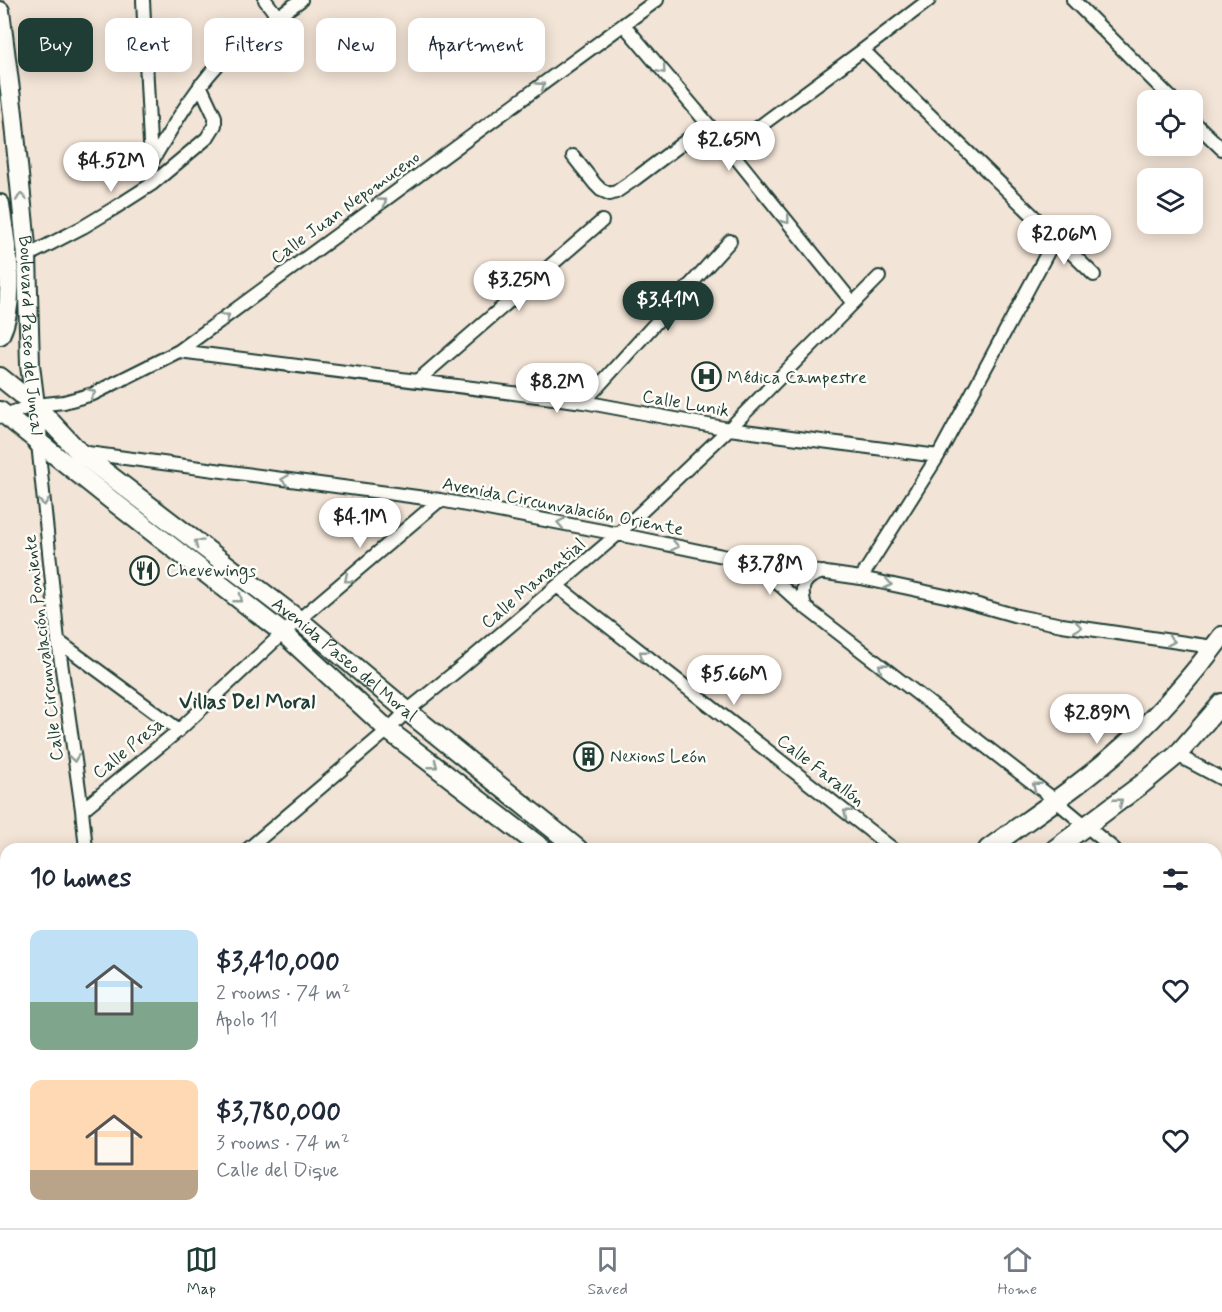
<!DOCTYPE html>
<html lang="en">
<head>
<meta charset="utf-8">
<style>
  :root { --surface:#fff; --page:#f2f2f3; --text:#1f2937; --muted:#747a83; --line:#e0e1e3; --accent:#1f3d34 }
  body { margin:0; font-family:Mynerve,sans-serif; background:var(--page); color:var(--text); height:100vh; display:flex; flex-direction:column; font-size:22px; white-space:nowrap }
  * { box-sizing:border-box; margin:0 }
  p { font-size:20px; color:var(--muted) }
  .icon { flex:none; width:33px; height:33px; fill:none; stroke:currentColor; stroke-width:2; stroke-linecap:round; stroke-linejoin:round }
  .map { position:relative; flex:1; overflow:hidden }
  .panel { position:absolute; left:0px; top:843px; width:1222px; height:386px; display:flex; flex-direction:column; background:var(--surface); border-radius:18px 18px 0 0; box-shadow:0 3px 15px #0003 }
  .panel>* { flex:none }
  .banner { position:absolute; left:18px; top:18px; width:600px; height:54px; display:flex; gap:12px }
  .buttons { position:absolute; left:1137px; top:90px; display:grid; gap:12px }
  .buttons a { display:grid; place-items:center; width:66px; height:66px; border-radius:12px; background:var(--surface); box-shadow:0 3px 15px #0003; font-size:30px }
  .price { position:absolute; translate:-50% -51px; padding:0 14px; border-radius:21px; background:#fff; color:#222; font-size:20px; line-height:39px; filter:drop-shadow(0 2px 3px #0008) }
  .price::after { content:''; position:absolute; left:50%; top:36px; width:18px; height:14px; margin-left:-9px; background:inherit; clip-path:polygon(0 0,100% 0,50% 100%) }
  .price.current { background:var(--accent); color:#fff }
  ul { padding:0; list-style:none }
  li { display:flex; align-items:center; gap:18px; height:150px; padding:0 30px }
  li span { display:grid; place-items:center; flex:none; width:168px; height:120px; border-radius:12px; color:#555 }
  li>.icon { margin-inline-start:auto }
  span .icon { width:72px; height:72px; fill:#fffc; stroke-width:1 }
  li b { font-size:26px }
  h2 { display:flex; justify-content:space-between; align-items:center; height:72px; padding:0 30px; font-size:26px }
  .tag { padding:0 21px; border-radius:12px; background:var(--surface); box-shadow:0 3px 15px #0003; font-size:21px; line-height:54px }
  .tag.current { background:var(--accent); color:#fff }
  .tabs { display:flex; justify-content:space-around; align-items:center; height:84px; border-top:2px solid var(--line); background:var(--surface); font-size:16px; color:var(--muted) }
  .tabs a { display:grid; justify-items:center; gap:3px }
  .tabs .current { color:var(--accent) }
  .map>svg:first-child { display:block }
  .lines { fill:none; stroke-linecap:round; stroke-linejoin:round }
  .street-casing { stroke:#1f3d34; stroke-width:16 }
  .secondary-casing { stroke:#1f3d34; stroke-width:22 }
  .street { stroke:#fdfcf7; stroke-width:12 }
  .secondary { stroke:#fdfcf7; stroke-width:18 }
  .oneway { stroke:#8e9c96 }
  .labels { text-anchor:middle; stroke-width:5; stroke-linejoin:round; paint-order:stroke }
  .street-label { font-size:18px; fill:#1f3d34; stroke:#fdfcf7 }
  .poi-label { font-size:18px; fill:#1f3d34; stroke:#fdfcf7; text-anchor:start }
  .quarter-label { font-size:21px; font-weight:bold; fill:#1f3d34; stroke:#fdfcf7 }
</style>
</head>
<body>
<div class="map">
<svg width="1222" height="1228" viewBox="0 0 1222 1228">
  <rect width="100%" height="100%" fill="#f2e4d6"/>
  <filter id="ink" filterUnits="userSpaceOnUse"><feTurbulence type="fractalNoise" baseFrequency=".0167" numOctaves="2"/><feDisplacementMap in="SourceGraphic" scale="12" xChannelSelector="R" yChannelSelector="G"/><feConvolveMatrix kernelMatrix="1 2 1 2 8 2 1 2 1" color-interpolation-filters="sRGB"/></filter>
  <g filter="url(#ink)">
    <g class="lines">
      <defs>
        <path id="street" d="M143 0 152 184
          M265 0 278 17
          M1073 0 1173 100
          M624 25 729 149 853 303
          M863 50 1094 275
          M1192 120 1222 149
          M729 149 863 50 929 0
          M573 156 595 184 601 190 610 194 616 192 635 179 708 124
          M151 163C174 124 197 84 230 52 250 33 278 17 301 0
          M27 256 83 227 113 209 152 184 207 138 215 125V117L200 85
          M179 351 584 402 729 429 938 456
          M417 381 602 221
          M584 402 730 241
          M1 416 35 405 64 402 93 394 179 351 657 0
          M38 443 58 641 82 810 86 849
          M80 452 440 500 618 534 756 563 861 578 950 597 1017 616 1062 625 1213 647
          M756 563 804 607
          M823 572C802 578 800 587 805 607L1055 800 1114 849
          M861 578 938 456 1056 237
          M557 586 893 849
          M58 641 179 730
          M1177 755 1222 779
          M82 810 179 730 283 633 440 500
          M248 849 388 730 407 711 464 665 618 534 729 429 879 277
          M1216 933 1222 937
          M0 1063 6 1057
          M136 1222 137 1228
          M257 1222 264 1228
          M478 1222 484 1228
          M711 1222 718 1228"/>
        <g id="secondary">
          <path id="s1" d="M0 11 13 114 27 256 30 365 35 405 38 443"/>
          <path d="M0 204C5 244 18 298 0 335"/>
          <path id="s2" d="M0 377 35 405 79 452 299 620 407 711 578 849"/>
          <path d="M0 411 110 499 283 633 388 730 543 849"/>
          <path d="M988 849C1033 816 1082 784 1124 746 1160 713 1193 675 1222 636"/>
          <path d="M1055 849 1142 784 1177 755 1222 703"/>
          <path d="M1216 1131 1222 1121"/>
          <path d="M1216 1160 1222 1150"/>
          <path d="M1011 1222 1018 1228"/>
          <path d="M1048 1222 1055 1228"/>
          <path d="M597 1228 601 1222"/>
          <path d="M648 1228 652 1222"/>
          <path d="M1167 1228 1169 1222"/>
          <path d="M1186 1228 1188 1222"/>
        </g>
      </defs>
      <!-- street casing -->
      <use href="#street" class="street-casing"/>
      <!-- secondary casing -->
      <use href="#secondary" class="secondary-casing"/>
      <!-- street -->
      <use href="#street" class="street"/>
      <!-- secondary -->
      <use href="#secondary" class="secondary"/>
    </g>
    <!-- one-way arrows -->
    <defs><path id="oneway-chevron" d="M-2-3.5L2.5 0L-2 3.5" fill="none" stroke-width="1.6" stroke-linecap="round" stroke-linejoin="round" transform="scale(1.5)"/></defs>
    <g class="oneway">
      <use href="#oneway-chevron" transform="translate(662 70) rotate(50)"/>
      <use href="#oneway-chevron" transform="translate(541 86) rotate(-36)"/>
      <use href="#oneway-chevron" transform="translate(21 197) rotate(-96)"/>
      <use href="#oneway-chevron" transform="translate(383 202) rotate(-36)"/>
      <use href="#oneway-chevron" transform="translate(786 220) rotate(51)"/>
      <use href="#oneway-chevron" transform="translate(226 317) rotate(-36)"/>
      <use href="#oneway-chevron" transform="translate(92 393) rotate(-21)"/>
      <use href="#oneway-chevron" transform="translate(285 480) rotate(-172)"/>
      <use href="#oneway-chevron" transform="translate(44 502) rotate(84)"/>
      <use href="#oneway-chevron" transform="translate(561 523) rotate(-169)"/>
      <use href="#oneway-chevron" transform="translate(198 543) rotate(-143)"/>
      <use href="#oneway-chevron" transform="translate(675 546) rotate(12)"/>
      <use href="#oneway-chevron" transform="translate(348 579) rotate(140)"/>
      <use href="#oneway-chevron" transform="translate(888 584) rotate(11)"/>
      <use href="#oneway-chevron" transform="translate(239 599) rotate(38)"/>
      <use href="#oneway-chevron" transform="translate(1078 627) rotate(8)"/>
      <use href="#oneway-chevron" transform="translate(1171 641) rotate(9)"/>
      <use href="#oneway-chevron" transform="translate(643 654) rotate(-142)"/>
      <use href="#oneway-chevron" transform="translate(882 667) rotate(-142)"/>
      <use href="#oneway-chevron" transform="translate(74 758) rotate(82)"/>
      <use href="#oneway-chevron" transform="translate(434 765) rotate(38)"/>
      <use href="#oneway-chevron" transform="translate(1036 786) rotate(-142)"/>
      <use href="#oneway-chevron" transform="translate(1119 802) rotate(-38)"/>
      <use href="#oneway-chevron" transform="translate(847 813) rotate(-142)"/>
    </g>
  </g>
  <!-- icons -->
  <defs>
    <symbol id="hospital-ring" viewBox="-11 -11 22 22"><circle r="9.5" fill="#fdfcf7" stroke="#1f3d34" stroke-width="1.5"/><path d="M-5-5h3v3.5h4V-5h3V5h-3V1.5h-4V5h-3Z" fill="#1f3d34"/></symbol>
    <symbol id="restaurant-ring" viewBox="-11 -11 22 22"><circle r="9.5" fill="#fdfcf7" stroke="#1f3d34" stroke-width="1.5"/><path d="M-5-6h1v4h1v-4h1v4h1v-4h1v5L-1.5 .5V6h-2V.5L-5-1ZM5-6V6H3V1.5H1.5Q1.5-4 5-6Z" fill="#1f3d34"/></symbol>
    <symbol id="building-ring" viewBox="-11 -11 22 22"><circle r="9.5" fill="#fdfcf7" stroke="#1f3d34" stroke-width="1.5"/><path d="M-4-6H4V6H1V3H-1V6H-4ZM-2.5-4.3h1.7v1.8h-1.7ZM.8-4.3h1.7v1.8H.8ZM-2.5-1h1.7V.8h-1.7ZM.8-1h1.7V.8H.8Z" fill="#1f3d34"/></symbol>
  </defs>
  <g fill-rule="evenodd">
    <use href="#hospital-ring" x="690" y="360" width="33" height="33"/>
    <use href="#restaurant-ring" x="128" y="554" width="33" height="33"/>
    <use href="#building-ring" x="572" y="740" width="33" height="33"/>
  </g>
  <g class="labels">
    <!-- street labels -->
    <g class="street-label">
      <text transform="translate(345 207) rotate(-36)" y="6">Calle Juan Nepomuceno</text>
      <text dy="6" stroke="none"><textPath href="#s1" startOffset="326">Boulevard Paseo del Juncal</textPath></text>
      <text transform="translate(686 403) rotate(10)" y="6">Calle Lunik</text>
      <text transform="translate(563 506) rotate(11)" y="6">Avenida Circunvalación Oriente</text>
      <text transform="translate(533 583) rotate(-40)" y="6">Calle Manantial</text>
      <text transform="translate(43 648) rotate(-97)" y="6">Calle Circunvalación Poniente</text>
      <text dy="6" stroke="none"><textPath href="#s2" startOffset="446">Avenida Paseo del Moral</textPath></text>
      <text transform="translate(128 748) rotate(-39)" y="6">Calle Presa</text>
      <text transform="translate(821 770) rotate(38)" y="6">Calle Farallón</text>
    </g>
    <!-- poi labels -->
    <g class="poi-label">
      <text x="727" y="383">Médica Campestre</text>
      <text x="166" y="576">Chevewings</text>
      <text x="610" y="762">Nexions León</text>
    </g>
    <!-- quarter labels -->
    <g class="quarter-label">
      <text x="247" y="708">Villas Del Moral</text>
    </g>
  </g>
</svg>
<div class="buttons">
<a><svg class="icon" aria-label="locate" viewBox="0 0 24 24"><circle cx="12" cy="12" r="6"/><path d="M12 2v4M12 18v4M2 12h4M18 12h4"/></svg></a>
<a><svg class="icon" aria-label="layers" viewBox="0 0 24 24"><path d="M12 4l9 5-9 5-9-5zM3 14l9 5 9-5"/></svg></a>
</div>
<b class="price" style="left:729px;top:172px">$2.65M</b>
<b class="price" style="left:111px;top:193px">$4.52M</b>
<b class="price" style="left:1064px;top:266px">$2.06M</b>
<b class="price" style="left:519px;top:312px">$3.25M</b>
<b class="price current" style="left:668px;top:332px">$3.41M</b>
<b class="price" style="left:557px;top:414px">$8.2M</b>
<b class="price" style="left:360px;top:549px">$4.1M</b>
<b class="price" style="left:770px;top:596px">$3.78M</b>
<b class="price" style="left:734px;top:706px">$5.66M</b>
<b class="price" style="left:1097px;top:745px">$2.89M</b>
<div class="banner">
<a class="tag current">Buy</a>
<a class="tag">Rent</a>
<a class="tag">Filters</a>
<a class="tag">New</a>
<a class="tag">Apartment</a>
</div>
<section class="panel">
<h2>10 homes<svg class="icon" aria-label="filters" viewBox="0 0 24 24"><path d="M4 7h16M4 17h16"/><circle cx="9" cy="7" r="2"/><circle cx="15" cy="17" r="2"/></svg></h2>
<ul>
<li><span style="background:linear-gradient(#bfe0f5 60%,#7fa58c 0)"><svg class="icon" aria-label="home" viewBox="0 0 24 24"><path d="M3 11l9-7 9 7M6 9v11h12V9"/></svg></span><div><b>$3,410,000</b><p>2 rooms · 74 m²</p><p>Apolo 11</p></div><svg class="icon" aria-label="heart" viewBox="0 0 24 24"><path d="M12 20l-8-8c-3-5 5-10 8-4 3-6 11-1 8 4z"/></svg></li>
<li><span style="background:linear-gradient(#ffd9b3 75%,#b9a48a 0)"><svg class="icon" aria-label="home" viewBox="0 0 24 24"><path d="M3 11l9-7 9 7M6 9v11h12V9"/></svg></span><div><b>$3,780,000</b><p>3 rooms · 74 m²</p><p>Calle del Dique</p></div><svg class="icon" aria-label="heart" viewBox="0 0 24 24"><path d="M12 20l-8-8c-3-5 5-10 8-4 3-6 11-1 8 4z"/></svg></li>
</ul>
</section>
</div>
<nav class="tabs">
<a class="current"><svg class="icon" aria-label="map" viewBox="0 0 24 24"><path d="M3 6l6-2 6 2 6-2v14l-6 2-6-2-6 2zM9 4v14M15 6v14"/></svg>Map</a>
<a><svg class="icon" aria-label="saved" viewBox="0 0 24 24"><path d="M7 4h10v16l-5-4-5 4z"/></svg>Saved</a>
<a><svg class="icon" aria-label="home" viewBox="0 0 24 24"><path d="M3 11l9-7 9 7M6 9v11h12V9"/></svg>Home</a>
</nav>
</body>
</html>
